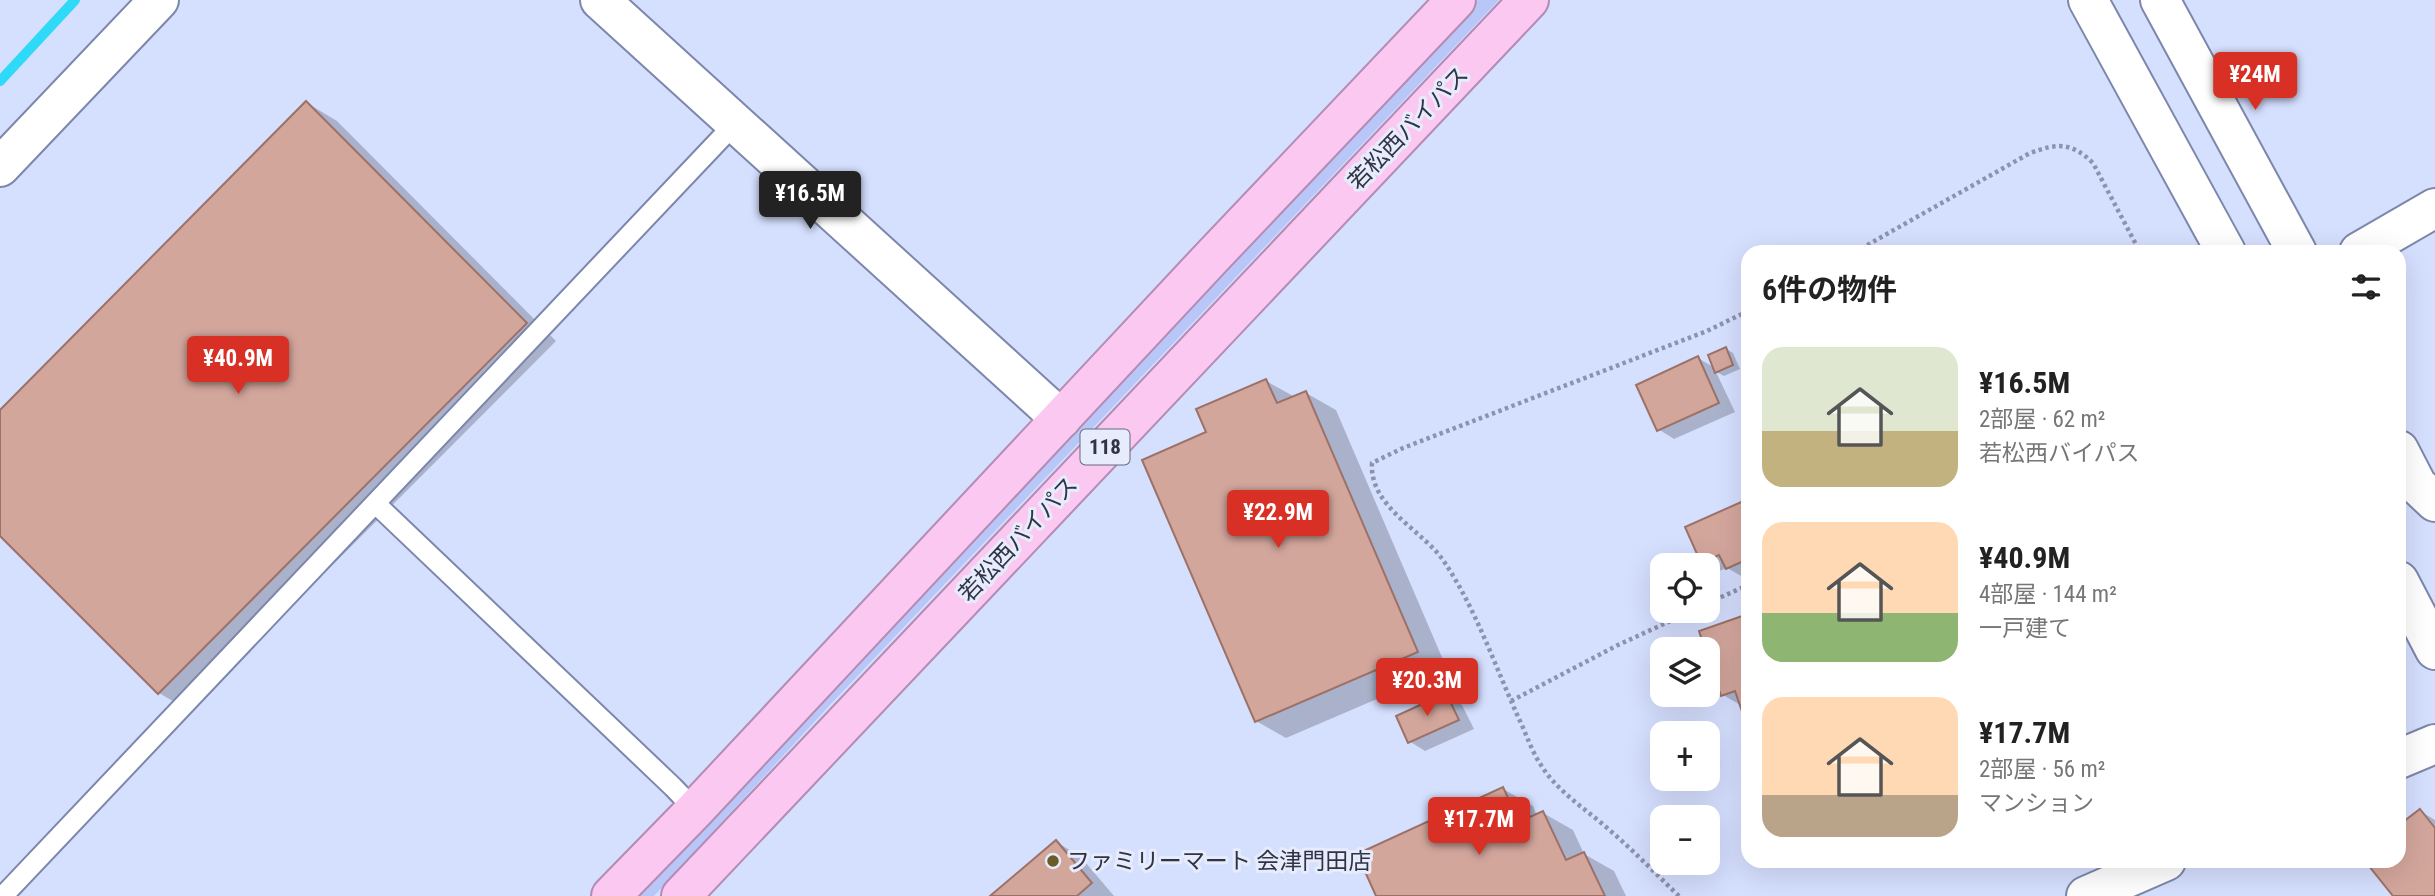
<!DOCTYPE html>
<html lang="ja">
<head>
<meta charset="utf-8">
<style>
  :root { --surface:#fff; --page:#f6f6f6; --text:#222; --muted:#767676; --accent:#d93025 }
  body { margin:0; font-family:"Roboto Condensed","Noto Sans JP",sans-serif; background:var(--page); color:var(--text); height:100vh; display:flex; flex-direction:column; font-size:26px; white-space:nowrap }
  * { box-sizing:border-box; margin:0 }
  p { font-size:23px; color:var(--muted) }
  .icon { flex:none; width:38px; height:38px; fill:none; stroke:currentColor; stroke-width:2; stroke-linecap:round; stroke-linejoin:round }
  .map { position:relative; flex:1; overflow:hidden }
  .panel { position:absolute; left:1741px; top:245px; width:665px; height:623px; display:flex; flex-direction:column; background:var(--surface); border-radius:21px; box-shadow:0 7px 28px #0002 }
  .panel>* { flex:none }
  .fabs { position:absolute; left:1650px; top:553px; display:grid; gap:14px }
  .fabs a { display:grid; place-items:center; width:70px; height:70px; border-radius:14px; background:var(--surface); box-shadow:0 7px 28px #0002; font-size:35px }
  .price { position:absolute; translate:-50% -60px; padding:0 16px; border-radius:7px; background:var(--accent); color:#fff; font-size:23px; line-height:46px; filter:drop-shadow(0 2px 4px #0008) }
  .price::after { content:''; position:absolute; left:50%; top:42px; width:21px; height:16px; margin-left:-10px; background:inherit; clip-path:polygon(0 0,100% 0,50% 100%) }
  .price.current { background:#222; color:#fff }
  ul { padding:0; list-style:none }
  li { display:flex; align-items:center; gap:21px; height:175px; padding:0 21px }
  li span { display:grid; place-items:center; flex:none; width:196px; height:140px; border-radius:21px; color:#555 }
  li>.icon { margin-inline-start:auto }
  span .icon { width:84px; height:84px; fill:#fffc; stroke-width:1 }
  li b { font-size:30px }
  h2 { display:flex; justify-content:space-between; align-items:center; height:84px; padding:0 21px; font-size:30px }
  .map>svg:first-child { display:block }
  .green { fill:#b9c7f8 }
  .shadow { fill:#0003 }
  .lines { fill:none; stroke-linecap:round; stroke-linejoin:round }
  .stream { stroke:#2edaf7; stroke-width:10 }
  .building { fill:#d3a69c; stroke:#9c7268; stroke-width:2 }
  .service-casing { stroke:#7c87ab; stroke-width:23 }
  .minor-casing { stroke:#7c87ab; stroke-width:42 }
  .tertiary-casing { stroke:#7c87ab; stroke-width:42 }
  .trunk-casing { stroke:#b38bb3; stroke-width:42 }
  .path { stroke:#8c93ac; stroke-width:4.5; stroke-dasharray:3.5 3.5; stroke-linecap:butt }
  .service { stroke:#fff; stroke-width:19 }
  .minor { stroke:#fff; stroke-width:38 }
  .tertiary { stroke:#fff; stroke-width:38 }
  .trunk { stroke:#fbc8f2; stroke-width:38 }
  .poi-dot { fill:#695a27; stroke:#e7ecfc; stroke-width:2.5 }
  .labels { text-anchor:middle; stroke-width:6; stroke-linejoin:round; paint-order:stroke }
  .shield { fill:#e7ecfc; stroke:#666a7a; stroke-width:2 }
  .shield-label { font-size:21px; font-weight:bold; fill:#2f3343 }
  .street-label { font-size:23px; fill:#2f3343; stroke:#e7ecfc }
  .poi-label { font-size:23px; fill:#2f3343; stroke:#e7ecfc; text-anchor:start }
</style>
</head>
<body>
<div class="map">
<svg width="2435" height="896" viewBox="0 0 2435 896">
  <rect width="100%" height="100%" fill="#d5dffe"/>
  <!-- green -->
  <path class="green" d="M1478 0H1499L829 706 654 896H633Z"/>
  <!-- shadow -->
  <path class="shadow" d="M307 103 337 121 556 341 188 710 159 693 0 534V412Z
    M1726 349 1733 353 1740 369 1724 376 1716 372 1735 412 1674 439 1658 429 1698 358 1715 368Z
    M1266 381 1295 397 1306 393 1336 410 1447 669 1286 738 1256 721 1209 433Z
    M1748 500V575L1743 577 1727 568 1719 571 1703 562 1687 528Z
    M1748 616V724L1742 706 1723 695 1701 632Z
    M2399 671 2404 678 2399 681Z
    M1446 695 1462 705 1474 729 1425 751 1409 741Z
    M1503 789 1533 806 1537 816 1543 813 1573 830 1584 854 1614 871 1626 896H1378Z
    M2420 811 2435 820V896H2395L2368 861H2399Z
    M1056 842 1080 856 1114 896H993Z"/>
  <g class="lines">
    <!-- stream -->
    <path class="stream" d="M0 81 75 0"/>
  </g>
  <!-- building -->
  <path class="building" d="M306 101 527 323 158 694 0 536V410Z
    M1726 347 1733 365 1715 373 1708 355Z
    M1698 356 1719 403 1657 431 1636 385Z
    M1266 379 1277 403 1306 391 1418 652 1255 722 1142 460 1206 432 1196 409Z
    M1748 499V559L1726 569 1719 555 1701 563 1685 527Z
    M1748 614V729L1735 691 1721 696 1708 658V649H1705L1699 631Z
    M1446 693 1459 720 1408 743 1396 716Z
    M1503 787 1519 822 1543 811 1566 860 1584 852 1605 896H1376L1357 854Z
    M2420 809 2435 828V896H2393L2365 861H2399V825Z
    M1056 840 1092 883 1077 896H990Z"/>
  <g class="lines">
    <defs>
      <path id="service" d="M376 504 673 787 695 810
        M3 896 725 134"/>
      <path id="minor" d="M600 0 1061 419
        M2160 0 2297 252
        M2359 252 2435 208
        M2399 450 2417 485 2435 502"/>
      <path id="tertiary" d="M2088 0 2226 252
        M0 167 159 0
        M2399 581 2435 650
        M2399 759 2435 744
        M2086 896 2166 861"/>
      <path id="trunk" d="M611 896 695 810 1212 257 1456 0
        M681 896 1529 0"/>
    </defs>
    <!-- service casing -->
    <use href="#service" class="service-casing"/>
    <!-- minor casing -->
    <use href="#minor" class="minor-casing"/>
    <!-- tertiary casing -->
    <use href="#tertiary" class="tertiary-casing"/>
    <!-- trunk casing -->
    <use href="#trunk" class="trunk-casing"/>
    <!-- path -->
    <path class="path" d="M1855 252 2030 153C2058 143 2071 142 2093 163L2140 252
      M1708 603 1748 585
      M1511 701 1618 645 1692 611
      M1679 896C1655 873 1632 849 1606 827 1583 807 1557 791 1541 765 1532 752 1527 736 1520 721 1496 669 1477 611 1445 563 1425 531 1369 508 1372 463L1403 448 1707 331 1748 311"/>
    <!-- service -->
    <use href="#service" class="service"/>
    <!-- minor -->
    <use href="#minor" class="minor"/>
    <!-- tertiary -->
    <use href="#tertiary" class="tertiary"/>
    <!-- trunk -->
    <use href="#trunk" class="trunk"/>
  </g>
  <!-- markers -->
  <circle class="poi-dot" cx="1053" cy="861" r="7"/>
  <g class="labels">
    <!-- shield labels -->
    <rect class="shield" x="1080.5" y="429.5" width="49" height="35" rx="5"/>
    <g class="shield-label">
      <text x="1105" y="454">118</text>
    </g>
    <!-- street labels -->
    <g class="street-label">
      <text transform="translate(1408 128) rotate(-46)" y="8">若松西バイパス</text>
      <text transform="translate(1018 539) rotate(-47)" y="8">若松西バイパス</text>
    </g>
    <!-- poi labels -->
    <g class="poi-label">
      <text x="1067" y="869">ファミリーマート 会津門田店</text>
    </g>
  </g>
</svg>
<div class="fabs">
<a><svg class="icon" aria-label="locate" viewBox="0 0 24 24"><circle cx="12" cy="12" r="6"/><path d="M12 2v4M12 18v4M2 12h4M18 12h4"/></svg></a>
<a><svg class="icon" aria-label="layers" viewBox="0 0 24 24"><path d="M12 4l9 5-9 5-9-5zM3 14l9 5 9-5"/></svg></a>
<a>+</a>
<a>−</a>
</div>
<b class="price" style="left:2255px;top:112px">¥24M</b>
<b class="price current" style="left:810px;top:231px">¥16.5M</b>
<b class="price" style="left:238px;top:396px">¥40.9M</b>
<b class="price" style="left:1278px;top:550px">¥22.9M</b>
<b class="price" style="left:1427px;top:718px">¥20.3M</b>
<b class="price" style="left:1479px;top:857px">¥17.7M</b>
<section class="panel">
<h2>6件の物件<svg class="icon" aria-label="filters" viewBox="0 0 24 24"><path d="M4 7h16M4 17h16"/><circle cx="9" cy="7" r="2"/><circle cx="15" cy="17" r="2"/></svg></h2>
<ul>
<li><span style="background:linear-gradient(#dfe7d0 60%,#c2b280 0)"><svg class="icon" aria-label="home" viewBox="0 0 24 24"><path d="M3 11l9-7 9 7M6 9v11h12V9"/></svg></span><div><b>¥16.5M</b><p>2部屋 · 62 m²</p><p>若松西バイパス</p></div></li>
<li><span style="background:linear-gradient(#ffd9b3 65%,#8fb573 0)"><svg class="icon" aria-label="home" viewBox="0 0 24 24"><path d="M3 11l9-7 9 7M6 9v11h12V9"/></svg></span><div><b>¥40.9M</b><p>4部屋 · 144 m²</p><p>一戸建て</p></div></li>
<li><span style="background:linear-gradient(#ffd9b3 70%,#b9a48a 0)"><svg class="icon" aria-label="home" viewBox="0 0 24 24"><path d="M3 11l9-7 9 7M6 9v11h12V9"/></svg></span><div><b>¥17.7M</b><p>2部屋 · 56 m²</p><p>マンション</p></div></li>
</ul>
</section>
</div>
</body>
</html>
